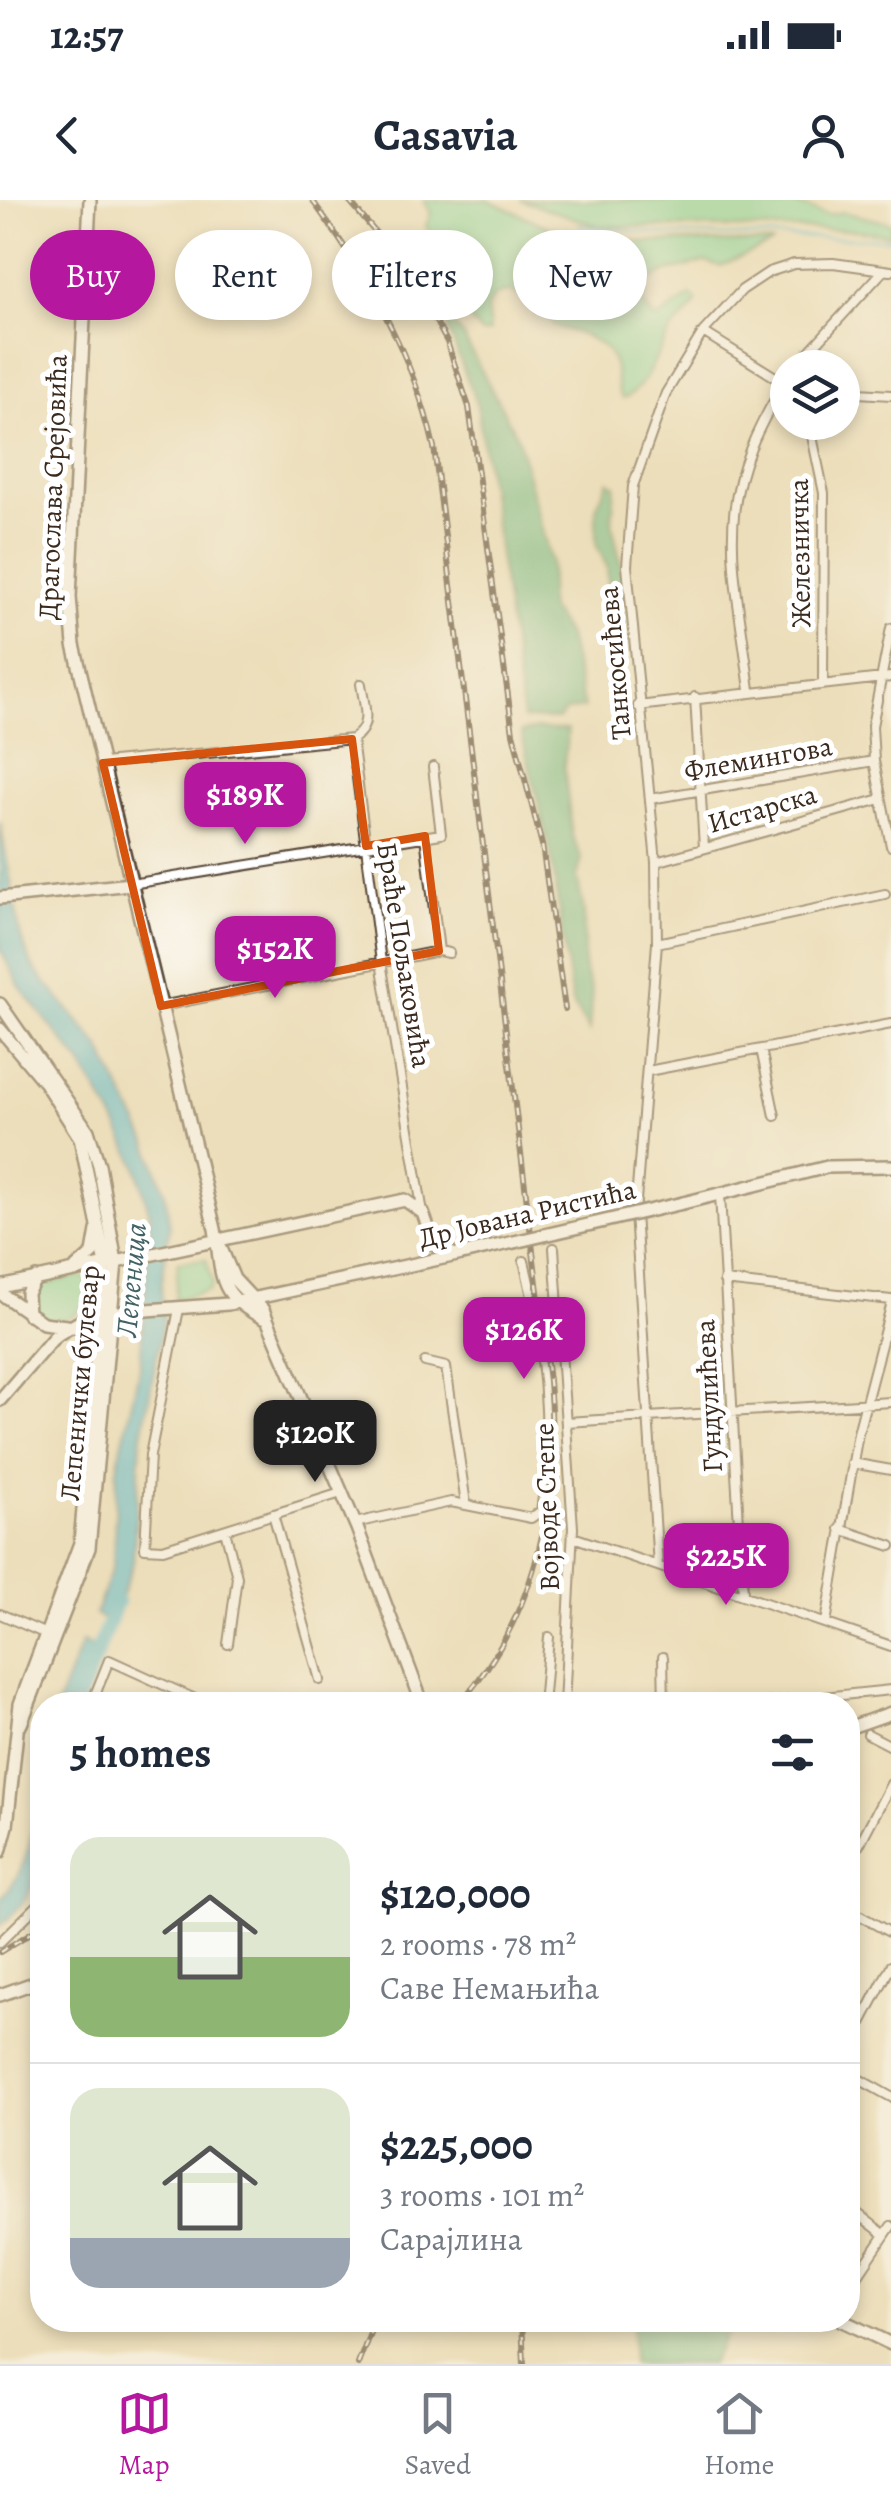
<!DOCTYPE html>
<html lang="en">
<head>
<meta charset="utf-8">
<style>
  :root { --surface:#fff; --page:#f2f2f3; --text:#1f2937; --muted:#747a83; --line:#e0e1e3; --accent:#b5179e }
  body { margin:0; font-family:Alegreya,serif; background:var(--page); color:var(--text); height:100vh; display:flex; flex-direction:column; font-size:38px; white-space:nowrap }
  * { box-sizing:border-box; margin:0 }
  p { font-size:32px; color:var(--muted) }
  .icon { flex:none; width:55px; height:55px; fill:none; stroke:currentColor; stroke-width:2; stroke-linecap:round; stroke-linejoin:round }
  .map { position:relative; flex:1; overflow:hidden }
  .side { position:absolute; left:30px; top:1492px; width:830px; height:640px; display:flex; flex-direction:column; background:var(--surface); border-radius:40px; box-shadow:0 5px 15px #0003 }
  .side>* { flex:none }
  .guide { position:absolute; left:30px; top:30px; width:832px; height:90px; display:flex; gap:20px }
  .tools { position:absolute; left:770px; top:150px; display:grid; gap:20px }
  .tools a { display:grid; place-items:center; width:90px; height:90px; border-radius:50%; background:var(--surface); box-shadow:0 5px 15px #0003; font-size:50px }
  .price { position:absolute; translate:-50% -85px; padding:0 22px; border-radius:20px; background:var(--accent); color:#fff; font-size:32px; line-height:65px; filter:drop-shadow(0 2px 5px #0008) }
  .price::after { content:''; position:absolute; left:50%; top:60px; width:30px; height:22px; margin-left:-15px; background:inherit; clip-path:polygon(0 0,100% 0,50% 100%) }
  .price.on { background:#222; color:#fff }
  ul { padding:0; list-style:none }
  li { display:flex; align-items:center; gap:30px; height:250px; padding:0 40px }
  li+li { border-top:2px solid var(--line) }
  li span { display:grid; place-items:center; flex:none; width:280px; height:200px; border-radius:30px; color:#555 }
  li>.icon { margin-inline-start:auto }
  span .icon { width:120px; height:120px; fill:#fffc; stroke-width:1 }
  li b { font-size:42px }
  h2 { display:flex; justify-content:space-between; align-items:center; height:120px; padding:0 40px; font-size:42px }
  .pill { padding:0 35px; border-radius:45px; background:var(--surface); box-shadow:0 5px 15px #0003; font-size:35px; line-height:90px }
  .pill.on { background:var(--accent); color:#fff }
  .status { display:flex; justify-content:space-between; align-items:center; height:70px; padding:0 50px; background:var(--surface); direction:ltr }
  .status svg { height:28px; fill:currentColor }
  header { display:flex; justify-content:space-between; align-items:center; height:130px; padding:0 40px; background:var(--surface); font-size:45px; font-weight:700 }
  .menu { display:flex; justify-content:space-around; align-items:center; height:140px; border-top:2px solid var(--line); background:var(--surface); font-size:28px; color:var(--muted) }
  .menu a { display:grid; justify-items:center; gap:5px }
  .menu .on { color:var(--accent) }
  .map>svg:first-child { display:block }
  .green { fill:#7cd498; stroke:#5c7f5b; stroke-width:2.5 }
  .forest { fill:#65b680; stroke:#50704f; stroke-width:2.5 }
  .water { fill:#50b6cf; stroke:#467076; stroke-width:2.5 }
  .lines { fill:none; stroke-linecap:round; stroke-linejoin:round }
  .stream { stroke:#50b6cf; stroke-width:2.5 }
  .river { stroke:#50b6cf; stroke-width:15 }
  .street-casing { stroke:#564535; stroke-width:12 }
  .secondary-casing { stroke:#564535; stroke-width:16 }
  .street { stroke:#fff; stroke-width:8 }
  .secondary { stroke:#fff; stroke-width:11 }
  .rail-casing { stroke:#3b2a1e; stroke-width:6 }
  .rail { stroke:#fff; stroke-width:2.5; stroke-dasharray:8; stroke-linecap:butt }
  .secondary-bridge-casing { stroke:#564535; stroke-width:16; stroke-linecap:butt }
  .secondary-bridge { stroke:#fff; stroke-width:11 }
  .marked { fill:none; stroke:#d7540e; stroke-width:8; stroke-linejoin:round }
  .labels { text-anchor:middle; stroke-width:10; stroke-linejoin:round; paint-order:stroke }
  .street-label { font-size:28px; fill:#3b2a1e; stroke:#fff }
  .water-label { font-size:30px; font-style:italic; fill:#436265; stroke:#fff }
</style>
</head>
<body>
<div class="status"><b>12:57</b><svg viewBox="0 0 49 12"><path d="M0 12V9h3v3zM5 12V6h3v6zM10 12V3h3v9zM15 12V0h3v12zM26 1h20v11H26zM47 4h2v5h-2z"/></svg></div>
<header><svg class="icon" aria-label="back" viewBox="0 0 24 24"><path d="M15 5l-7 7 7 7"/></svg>Casavia<svg class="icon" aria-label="person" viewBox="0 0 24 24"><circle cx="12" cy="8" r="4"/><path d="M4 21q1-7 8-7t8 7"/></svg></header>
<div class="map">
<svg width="891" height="2164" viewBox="0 0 891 2164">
  <rect width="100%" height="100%" fill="#fff"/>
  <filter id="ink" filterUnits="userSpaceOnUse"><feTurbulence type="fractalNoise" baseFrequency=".01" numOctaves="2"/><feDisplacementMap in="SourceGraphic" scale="20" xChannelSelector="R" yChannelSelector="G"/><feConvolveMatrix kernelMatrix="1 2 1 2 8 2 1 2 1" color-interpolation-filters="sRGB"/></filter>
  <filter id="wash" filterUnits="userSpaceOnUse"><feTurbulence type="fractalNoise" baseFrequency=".0048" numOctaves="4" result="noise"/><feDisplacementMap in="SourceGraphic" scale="40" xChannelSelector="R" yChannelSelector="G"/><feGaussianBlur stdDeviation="2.25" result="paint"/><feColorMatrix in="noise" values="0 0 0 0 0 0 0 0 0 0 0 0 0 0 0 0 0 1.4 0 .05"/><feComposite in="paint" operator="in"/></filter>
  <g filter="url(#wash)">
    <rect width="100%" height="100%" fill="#ecdeba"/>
    <!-- green -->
    <path class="green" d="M423 0H489L548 27 623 41 774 43 721 66 705 62 663 73 647 83 644 104 655 120 691 95 697 101C690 116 679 120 670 133 654 154 651 184 623 199 615 189 618 181 615 169 610 138 577 134 553 125L548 112 510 91 495 95 487 107 490 131 482 133 402 44 407 38 433 56 440 49 426 26 431 13Z
      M520 0H783L828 15 843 12 891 23V35L854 30 598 26Z
      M206 1059 213 1083 210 1090 175 1100 178 1062Z
      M79 1075 88 1080 92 1094C81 1121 51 1128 30 1109L32 1090 37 1086Z"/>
    <!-- forest -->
    <path class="forest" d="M446 124 455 126 463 136 518 238 551 363 548 406 568 436 584 508 566 511 559 519H523L477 205Z
      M608 281 615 285 612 323 623 373V470L610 431 607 367 596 344V308Z
      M538 529 568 530 564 565 572 635 582 659 577 677 584 710V769L592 792 589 831 572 803 551 656 521 532Z
      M633 2120H734L711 2164H632Z"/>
    <!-- water -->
    <path class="water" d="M0 621 21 738 33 767 100 847 148 944 165 993 170 1026 161 1088 164 1118 141 1241 133 1364 112 1423 95 1415 113 1365 117 1268 140 1165 150 1015 136 965 116 923 82 865 20 787 0 749Z
      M82 1442 101 1451 79 1505H57Z
      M42 1558C43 1629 59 1676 0 1726V1699C36 1665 35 1605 42 1558Z"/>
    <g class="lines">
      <!-- stream -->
      <path class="stream" d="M579 25 670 35 891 39"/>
      <!-- river -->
      <path class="river" d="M76 1505 117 1402"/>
    </g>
  </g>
  <g filter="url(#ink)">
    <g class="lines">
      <defs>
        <path id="street" d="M703 132 788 185
          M794 168 884 70
          M842 192 891 195
          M809 222 824 293 823 483
          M891 428 872 526 874 561 891 646
          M750 490C733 354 709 301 788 178
          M695 497 704 648
          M638 506 891 477
          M352 539 381 762 423 1013
          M352 539C373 527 364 505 361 484
          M103 563 352 539
          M650 599 874 561
          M425 636 439 751
          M656 662 881 599
          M131 684 441 634 433 567
          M657 743 885 694
          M161 806 439 751 449 753
          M761 849 775 916
          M648 871 891 824
          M720 995 743 1394
          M554 1048 573 1328 564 1505
          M724 1081 891 1100
          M179 1109 150 1255 145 1348 163 1349 341 1293
          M425 1162 446 1167 466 1304
          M566 1222 891 1202
          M852 1263 891 1270
          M273 1314 320 1480
          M355 1323 451 1302 531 1318 541 1311C554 1232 543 1138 524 1061
          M840 1329 891 1346
          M225 1330 237 1377 228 1444
          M573 1337 891 1446
          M658 1366 635 1013 657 743 656 662 627 366 633 286 666 193 703 132 742 90 769 72 794 64 833 63 891 71
          M0 1414 46 1434
          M826 1423 858 1233 891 1106
          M663 1457 664 1505
          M91 1505 109 1460 208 1505
          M543 1505 549 1437
          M746 1505 891 1490
          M868 1534 891 1546
          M848 1666 891 1584
          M848 1709 891 1733
          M0 1742 42 1701
          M848 1848 891 1766
          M848 1873 891 1897
          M848 2006 885 2035
          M848 2090 891 2026"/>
        <path id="secondary" d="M90 0 70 397 74 445 215 1029C223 1076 215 1094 265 1119
          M0 698 131 684
          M0 804 88 931 99 965 116 1062 89 1348 21 1524
          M0 829 45 883 80 938 105 1060 80 1343 20 1504 7 1626 0 1652
          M683 1003 827 967 891 966
          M217 1039 234 1079 263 1110 357 1328 423 1505
          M76 1068 93 1053 97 1030
          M0 1087 405 1000 423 1013 434 1044 455 1055
          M0 1093 43 1123 82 1128 96 1152
          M28 1114 27 1093 36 1078
          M0 1200 55 1136 93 1114 228 1104 462 1054
          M848 1528 891 1513
          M0 1795 42 1780
          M841 2120 891 2144"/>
      </defs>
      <!-- street casing -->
      <use href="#street" class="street-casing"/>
      <!-- secondary casing -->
      <use href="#secondary" class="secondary-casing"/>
      <!-- street -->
      <use href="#street" class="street"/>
      <!-- secondary -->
      <use href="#secondary" class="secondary"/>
      <defs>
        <path id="rail" d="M312 0C368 77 413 154 434 247L549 1181C560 1300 539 1414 458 1505
          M348 0 381 39 429 109 447 142 469 207 513 533 542 645 565 809
          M0 1752 42 1726
          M522 2120 524 2164
          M358 2164 375 2120"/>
      </defs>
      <!-- rail casing -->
      <use href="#rail" class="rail-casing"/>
      <!-- rail -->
      <use href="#rail" class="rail"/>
      <defs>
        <path id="secondary-bridge" d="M462 1054 683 1003"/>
      </defs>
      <!-- secondary-bridge casing -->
      <use href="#secondary-bridge" class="secondary-bridge-casing"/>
      <!-- secondary-bridge -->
      <use href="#secondary-bridge" class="secondary-bridge"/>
    </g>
  </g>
  <!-- marked area -->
  <path d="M0 0H891V2164H0ZM352 539 366 646 425 636 439 751 161 806 103 563Z" fill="#ecdeba" fill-opacity=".55" fill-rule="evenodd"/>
  <path class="marked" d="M352 539 366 646 425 636 439 751 161 806 103 563Z"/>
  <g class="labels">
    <!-- street labels -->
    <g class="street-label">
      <text transform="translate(52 287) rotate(-88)" y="10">Драгослава Срејовића</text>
      <text transform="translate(799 353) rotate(-91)" y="10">Железничка</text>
      <text transform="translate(614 463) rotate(-95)" y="10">Танкосићева</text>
      <text transform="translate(758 558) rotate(-10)" y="10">Флемингова</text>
      <text transform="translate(762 608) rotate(-16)" y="10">Истарска</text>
      <text transform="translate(405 755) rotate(81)" y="10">Браће Пољаковића</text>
      <text transform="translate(527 1013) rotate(-13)" y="10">Др Јована Ристића</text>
      <text transform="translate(79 1183) rotate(-85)" y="10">Лепенички булевар</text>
      <text transform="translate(708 1196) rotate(-93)" y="10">Гундулићева</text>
      <text transform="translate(546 1307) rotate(-92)" y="10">Војводе Степе</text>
    </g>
    <!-- water labels -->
    <g class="water-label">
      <text transform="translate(131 1080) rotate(-85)" y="10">Лепеница</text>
    </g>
  </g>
</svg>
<div class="tools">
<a><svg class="icon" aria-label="layers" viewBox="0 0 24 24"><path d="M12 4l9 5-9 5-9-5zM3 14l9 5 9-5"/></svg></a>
</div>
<b class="price" style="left:245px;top:647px">$189K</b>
<b class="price" style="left:275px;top:801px">$152K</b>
<b class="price" style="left:524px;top:1182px">$126K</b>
<b class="price on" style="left:315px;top:1285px">$120K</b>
<b class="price" style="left:726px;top:1408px">$225K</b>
<div class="guide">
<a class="pill on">Buy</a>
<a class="pill">Rent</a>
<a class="pill">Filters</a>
<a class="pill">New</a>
</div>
<section class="side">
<h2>5 homes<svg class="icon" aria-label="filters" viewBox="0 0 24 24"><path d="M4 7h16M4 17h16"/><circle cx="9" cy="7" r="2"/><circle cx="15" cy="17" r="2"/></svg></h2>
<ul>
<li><span style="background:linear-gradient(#dfe7d0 60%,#8fb573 0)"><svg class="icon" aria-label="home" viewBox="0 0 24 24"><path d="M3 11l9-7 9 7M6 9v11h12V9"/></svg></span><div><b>$120,000</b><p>2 rooms · 78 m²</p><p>Саве Немањића</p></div></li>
<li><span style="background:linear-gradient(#dfe7d0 75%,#9aa5b1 0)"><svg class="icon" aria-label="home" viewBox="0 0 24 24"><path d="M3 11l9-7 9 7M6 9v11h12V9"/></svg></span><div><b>$225,000</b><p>3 rooms · 101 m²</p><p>Сарајлина</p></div></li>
</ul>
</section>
</div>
<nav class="menu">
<a class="on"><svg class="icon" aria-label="map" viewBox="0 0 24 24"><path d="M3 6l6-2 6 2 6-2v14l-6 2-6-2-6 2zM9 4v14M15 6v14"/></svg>Map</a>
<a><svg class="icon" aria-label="saved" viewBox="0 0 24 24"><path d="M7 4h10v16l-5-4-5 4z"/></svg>Saved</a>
<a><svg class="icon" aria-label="home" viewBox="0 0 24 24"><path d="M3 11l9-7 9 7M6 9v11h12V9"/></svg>Home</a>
</nav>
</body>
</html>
